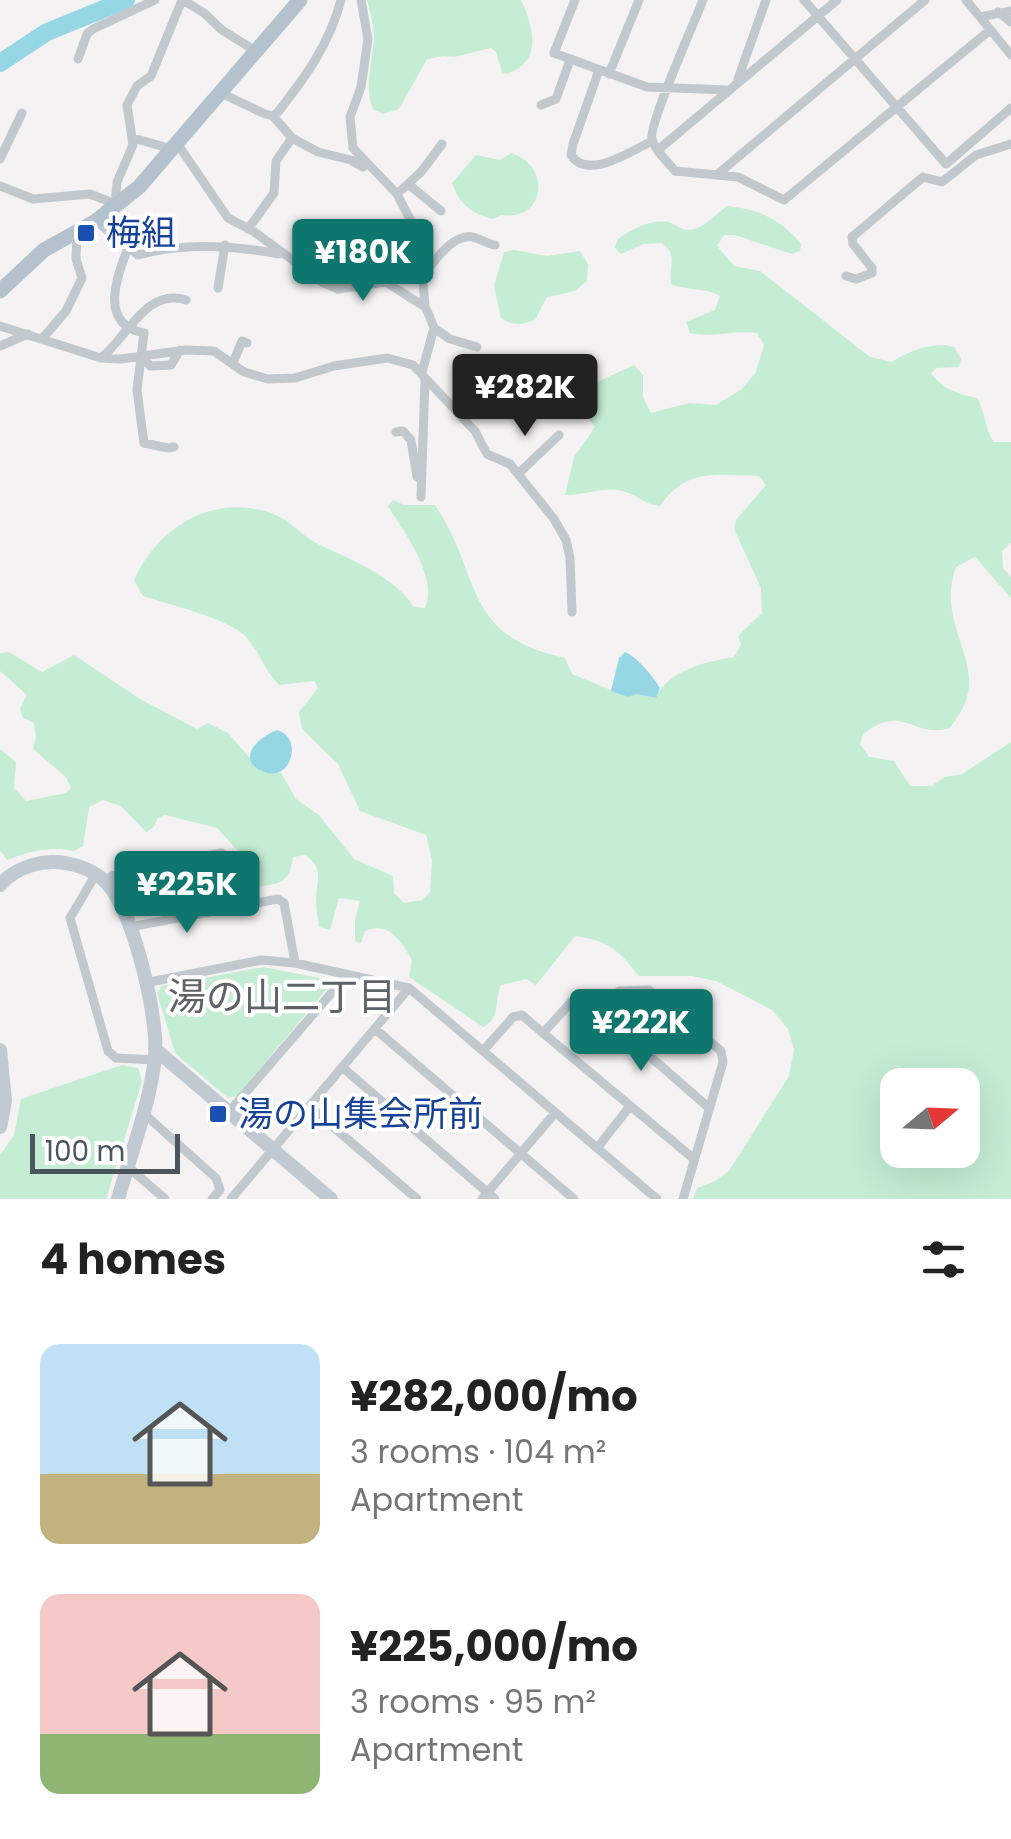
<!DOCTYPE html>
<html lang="en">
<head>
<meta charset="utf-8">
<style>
  :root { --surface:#fff; --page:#f6f6f6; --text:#222; --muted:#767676; --accent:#0f766e }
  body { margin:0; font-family:Poppins,"Noto Sans JP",sans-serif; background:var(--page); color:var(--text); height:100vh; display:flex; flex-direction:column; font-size:38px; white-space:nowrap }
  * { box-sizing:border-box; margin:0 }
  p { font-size:32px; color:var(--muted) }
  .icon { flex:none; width:55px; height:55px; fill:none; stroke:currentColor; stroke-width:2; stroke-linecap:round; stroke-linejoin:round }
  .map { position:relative; height:1199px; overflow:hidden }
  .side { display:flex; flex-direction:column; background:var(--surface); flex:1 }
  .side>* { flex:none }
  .needle { width:65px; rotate:71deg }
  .buttons { position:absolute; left:880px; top:1068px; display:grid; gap:20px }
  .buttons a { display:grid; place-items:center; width:100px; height:100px; border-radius:20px; background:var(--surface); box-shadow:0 10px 40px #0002; font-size:50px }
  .scale { position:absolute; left:30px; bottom:25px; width:150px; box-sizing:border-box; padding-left:10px; border:5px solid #4b555e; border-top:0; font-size:28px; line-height:35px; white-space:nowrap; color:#4b555e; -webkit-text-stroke:8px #fff; paint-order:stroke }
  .price { position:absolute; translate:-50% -85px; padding:0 22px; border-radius:10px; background:var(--accent); color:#fff; font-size:32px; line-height:65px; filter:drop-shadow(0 2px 5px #0008) }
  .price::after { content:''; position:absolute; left:50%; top:60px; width:30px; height:22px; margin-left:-15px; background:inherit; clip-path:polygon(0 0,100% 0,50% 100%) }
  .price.selected { background:#222; color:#fff }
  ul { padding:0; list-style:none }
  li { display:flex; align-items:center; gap:30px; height:250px; padding:0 40px }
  li span { display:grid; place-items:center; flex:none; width:280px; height:200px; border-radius:20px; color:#555 }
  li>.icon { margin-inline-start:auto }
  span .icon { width:120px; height:120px; fill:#fffc; stroke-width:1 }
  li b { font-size:42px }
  h2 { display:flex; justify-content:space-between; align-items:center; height:120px; padding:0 40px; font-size:42px }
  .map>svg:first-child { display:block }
  .green { fill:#c5edd4; fill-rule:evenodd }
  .water { fill:#96d7e6 }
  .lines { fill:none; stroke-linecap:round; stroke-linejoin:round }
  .river { stroke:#96d7e6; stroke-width:18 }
  .street { stroke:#c1c9cf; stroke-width:9 }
  .secondary { stroke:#c1cad3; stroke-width:14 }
  .primary { stroke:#b4c2ce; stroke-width:15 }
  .transit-dot { fill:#1a4fb4; stroke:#fff; stroke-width:4 }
  .labels { text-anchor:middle; stroke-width:8; stroke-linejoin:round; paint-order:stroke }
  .transit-label { font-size:35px; fill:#164399; stroke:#fff; text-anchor:start }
  .neighbourhood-label { font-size:38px; fill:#5f6266; stroke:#fff }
</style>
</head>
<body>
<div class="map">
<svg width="1011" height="1199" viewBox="0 0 1011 1199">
  <rect width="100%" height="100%" fill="#f4f2f2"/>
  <!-- green -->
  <path class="green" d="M367 0H521C534 28 543 63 506 74L502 72 496 52 491 48 454 57 443 56 427 59 399 109 383 114 373 109C363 86 374 59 374 34 373 22 370 11 367 0Z
    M511 153C554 167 543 223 501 215L493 219C472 214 459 204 452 183L476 155 500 160Z
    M727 206C758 209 781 219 801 244L800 251 792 254 735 235H724L717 246 734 266 760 271 870 357 892 362C907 351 935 341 954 347L961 359 959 367 937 368 931 373C942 389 958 394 977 398 986 413 984 428 994 442H1011V543L1002 551 1003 568 1011 577V598L975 557 956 567C936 620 981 659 966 700 963 710 955 720 950 728 912 739 904 702 863 734L860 744 869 757 894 761 910 786H931L945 777 962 774 1011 742V1199H693L697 1188 715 1181 729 1171 789 1076 794 1049 788 1029 772 1010 716 981 692 976H639C617 949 610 941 575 936L536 985 526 979 501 985C494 1000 501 1019 483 1027L409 977 412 960C400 940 389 921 365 931L361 943 355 941V920L360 901 339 898 330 930 319 927C318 919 316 910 316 901 316 881 325 868 305 855L293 857C289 888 276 883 249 888L246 879 240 875 239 852 217 828 165 815 158 818 153 828 146 832 121 806 103 800 89 807 83 846 74 851C50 846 30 851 7 860L0 850V749L16 762 14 788 26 801 66 793 71 788 66 777 33 749 36 738 34 723 23 718 20 708 27 695 0 671V653L9 652 42 672 74 655 140 699 197 729 208 723 228 733 261 771 281 773 296 799 319 815 354 859 393 876 394 893 404 903 422 900 430 892 432 860 426 835 360 811 338 764 302 729 299 712 318 688 314 681 279 685C265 671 260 653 247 638 229 618 170 605 143 596L134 580C158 527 214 492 273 514 291 520 301 536 318 544 351 560 393 575 414 607L425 608C439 577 403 531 388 506L393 500 404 505H435C483 576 460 635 565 658L572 674 628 697 636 694 655 698C670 670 704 662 734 657L741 645 738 636 762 613 761 588 734 529 736 520 766 485 759 476C716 475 686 468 660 506 644 505 637 494 622 491 601 486 585 496 565 495L574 457 595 427 573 399 586 387 634 365 643 375V397L651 413 689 403 716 405 742 389 756 372 764 345 757 333C735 330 712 338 690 333L686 322 715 310 720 296C705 287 686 291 671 284 668 266 679 256 662 243L643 244 621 254 615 248 617 240C630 230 653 217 671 223 681 227 682 232 694 229 706 226 717 213 727 206ZM898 1085H962V1150H898Z
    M514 250 547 256 580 251 588 264 587 281 575 291 547 297 535 320C521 325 514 326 501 318L494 286 504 252Z
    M263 967 330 980V985L237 1096 228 1098 175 1053 157 993 162 986Z
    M122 1065 138 1068 142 1081 106 1199H0V1155L14 1135 21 1099Z"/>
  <!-- water -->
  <path class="water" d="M625 652C637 657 653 676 660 688L656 698 636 694 628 697 611 691 619 658Z
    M277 730C304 737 291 783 264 772 234 760 258 737 277 730Z"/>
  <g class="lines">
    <!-- river -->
    <path class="river" d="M0 63 47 32 126 0"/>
    <!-- street -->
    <path class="street" d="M183 0 204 13 222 30 257 52
      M361 0 368 39 361 87 350 117 353 148 397 194 414 227 408 243 410 256 423 282 425 307
      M575 0 554 53 647 87 728 90
      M703 0C695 21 648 126 652 139 655 151 668 162 675 171L738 177 784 200 990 30
      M804 0 946 164 1011 108
      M966 0 1011 55
      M998 12 1011 22
      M980 17 1011 11
      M78 59 87 34 93 29 155 0
      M599 70 573 144 571 155C588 181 631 151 652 141
      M609 74 639 0
      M738 79 766 0
      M221 93 265 114 273 116 278 112C306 76 329 45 341 0
      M541 105 556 99 570 60
      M273 116 292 138
      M133 138 172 149
      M177 143 228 218 253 231 324 283 338 289 386 282 425 307 429 315 434 328 422 372
      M658 150 837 0
      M0 159 22 113
      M719 173 925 0
      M408 184 441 211
      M0 186 33 199 90 194 113 203
      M397 194 421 172 442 144
      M115 206 117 182 133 145 127 105 137 86 151 76 182 0
      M96 221 138 255C184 242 232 245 279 254
      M248 229 274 193 276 161 292 138 318 152 351 160 363 167
      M128 248C116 279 99 324 144 333L137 390 144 443 168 448 174 447
      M846 276 856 279 872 273V268L853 244 852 237 923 177 942 182 976 155 1011 144
      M421 277C434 263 451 234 472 237 480 238 487 244 495 245
      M218 288 225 245
      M0 326 101 358 121 359 186 350 214 351 244 372 268 379 295 378 334 366 387 358 413 365 475 431 487 454 510 464 554 519 566 540 570 558 572 612
      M434 328 450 339 477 347
      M42 339 66 311 82 278 76 259 77 232
      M0 346 28 334
      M142 356 150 366 171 365 180 350
      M101 358C126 339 146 287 186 300
      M233 363 242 341 247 343
      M396 432 403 431 411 440 417 477
      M519 473 559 435
      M421 497 425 380
      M96 874 70 918 108 1051 116 1058 155 1060
      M107 882 112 876 221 853 227 858 238 906
      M130 927 278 899 284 903 295 963
      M145 983 262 960 295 963 409 988 657 1199
      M599 1012 708 1107
      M375 1029 574 1199
      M543 1033 694 1159
      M483 1051 513 1017 522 1015 543 1033 574 999 582 998 599 1012 619 991 649 990 721 1051 723 1062 683 1199
      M342 1067 495 1199
      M309 1106 417 1199
      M142 1112 216 1178 220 1190 212 1199
      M229 1112 346 976
      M598 1147 630 1106
      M127 1166 165 1199
      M231 1199 409 988
      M482 1199 555 1113"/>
    <!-- secondary -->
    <path class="secondary" d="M0 885C17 866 45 858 70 864 85 867 101 875 110 887 134 916 159 1019 155 1057 150 1104 131 1153 118 1199
      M155 1049 331 1199
      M0 1050 5 1101 0 1127"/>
    <!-- primary -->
    <path class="primary" d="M0 291 44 250 96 221 139 187 300 0"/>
  </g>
  <!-- markers -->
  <g class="transit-dot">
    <rect x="76" y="223" width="20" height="20" rx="5"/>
    <rect x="208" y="1104" width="20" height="20" rx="5"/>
  </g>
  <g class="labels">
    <!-- transit labels -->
    <g class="transit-label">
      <text x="106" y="245">梅組</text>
      <text x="238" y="1126">湯の山集会所前</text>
    </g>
    <!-- neighbourhood labels -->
    <g class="neighbourhood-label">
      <text x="282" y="1010">湯の山二丁目</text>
    </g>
  </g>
</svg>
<div class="buttons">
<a><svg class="needle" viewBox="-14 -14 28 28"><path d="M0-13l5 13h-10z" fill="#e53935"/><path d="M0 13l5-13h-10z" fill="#767676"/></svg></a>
</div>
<div class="scale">100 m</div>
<b class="price" style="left:363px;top:304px">¥180K</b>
<b class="price selected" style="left:525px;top:439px">¥282K</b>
<b class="price" style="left:187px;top:936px">¥225K</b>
<b class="price" style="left:641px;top:1074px">¥222K</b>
</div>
<section class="side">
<h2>4 homes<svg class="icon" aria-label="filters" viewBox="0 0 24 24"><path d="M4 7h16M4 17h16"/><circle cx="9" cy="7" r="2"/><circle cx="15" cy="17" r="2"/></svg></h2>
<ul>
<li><span style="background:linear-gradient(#bfe0f5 65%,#c2b280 0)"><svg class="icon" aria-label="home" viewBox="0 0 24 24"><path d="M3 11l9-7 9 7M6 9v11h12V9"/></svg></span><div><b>¥282,000/mo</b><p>3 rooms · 104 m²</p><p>Apartment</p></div></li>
<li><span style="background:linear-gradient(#f6c9c9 70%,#8fb573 0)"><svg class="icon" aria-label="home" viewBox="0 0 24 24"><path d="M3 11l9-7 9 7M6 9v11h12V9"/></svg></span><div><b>¥225,000/mo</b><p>3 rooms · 95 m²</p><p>Apartment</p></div></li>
</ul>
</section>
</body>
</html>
